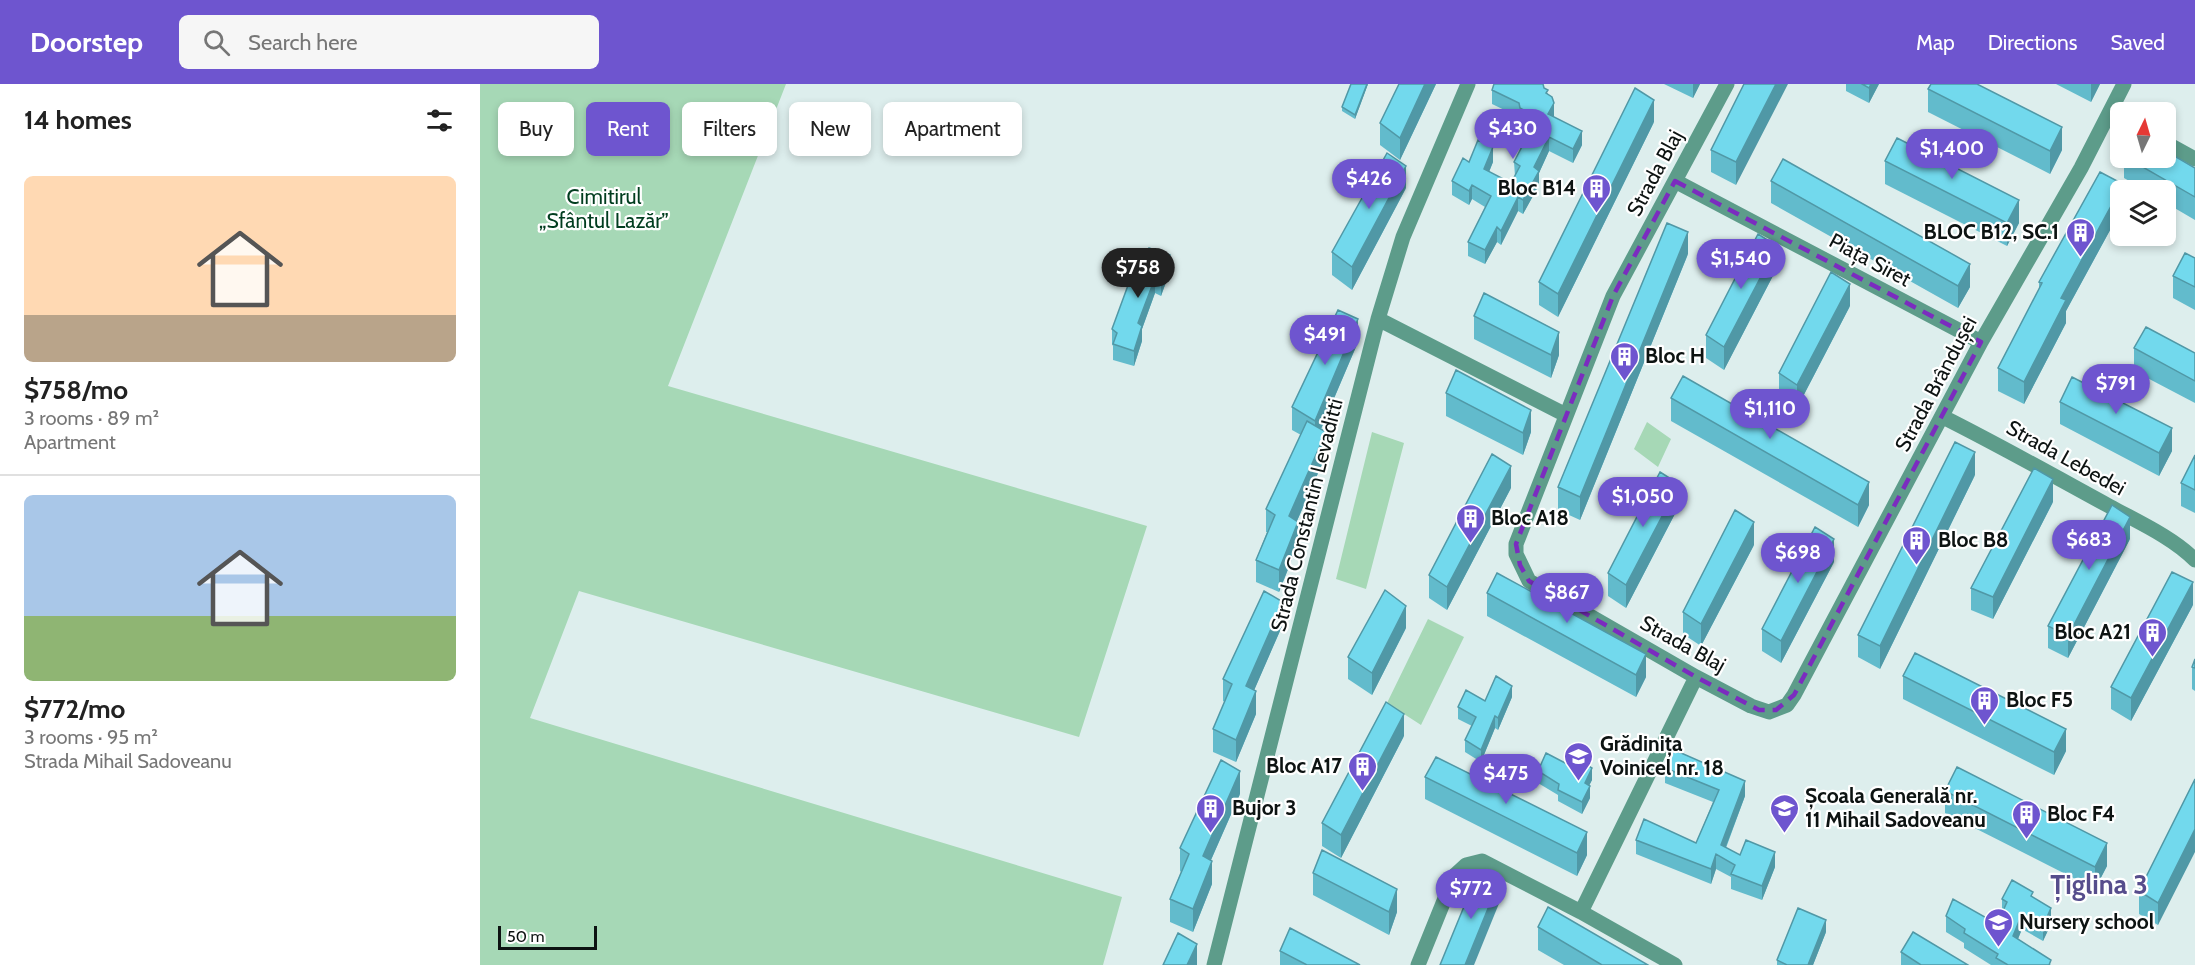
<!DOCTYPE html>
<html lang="en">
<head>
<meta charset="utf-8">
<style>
  :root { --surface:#fff; --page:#f6f6f6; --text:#222; --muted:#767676; --line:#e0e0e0; --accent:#6e55cf }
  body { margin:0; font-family:Cabin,sans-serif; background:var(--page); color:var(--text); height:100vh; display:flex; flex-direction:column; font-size:22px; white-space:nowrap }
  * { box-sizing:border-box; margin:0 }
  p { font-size:20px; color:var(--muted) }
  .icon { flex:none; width:33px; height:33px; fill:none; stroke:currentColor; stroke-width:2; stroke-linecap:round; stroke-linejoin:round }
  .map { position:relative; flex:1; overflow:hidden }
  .panel { display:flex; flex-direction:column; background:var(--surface); width:480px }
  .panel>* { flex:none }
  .guide { position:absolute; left:18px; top:18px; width:570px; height:54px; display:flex; gap:12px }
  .needle { width:39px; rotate:5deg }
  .tools { position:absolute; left:1630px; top:18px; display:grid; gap:12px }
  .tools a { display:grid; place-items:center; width:66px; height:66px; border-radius:9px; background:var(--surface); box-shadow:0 3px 9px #0003; font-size:30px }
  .scale { position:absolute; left:18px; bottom:15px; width:99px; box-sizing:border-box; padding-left:6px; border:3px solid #0d1312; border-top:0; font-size:16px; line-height:21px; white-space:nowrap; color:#0d1312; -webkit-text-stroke:4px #fff; paint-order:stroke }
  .price { position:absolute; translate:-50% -51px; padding:0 14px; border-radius:21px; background:var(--accent); color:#fff; font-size:20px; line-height:39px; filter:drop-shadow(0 2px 3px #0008) }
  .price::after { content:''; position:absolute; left:50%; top:36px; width:18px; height:14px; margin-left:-9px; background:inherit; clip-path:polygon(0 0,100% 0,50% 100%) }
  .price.active { background:#222; color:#fff }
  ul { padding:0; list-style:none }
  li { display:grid; align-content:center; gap:12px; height:318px; padding:0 24px }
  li+li { border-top:2px solid var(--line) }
  li span { display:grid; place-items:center; height:186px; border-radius:9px; color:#555 }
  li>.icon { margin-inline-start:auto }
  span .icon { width:108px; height:108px; fill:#fffc; stroke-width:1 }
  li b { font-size:26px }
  h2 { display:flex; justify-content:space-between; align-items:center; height:72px; padding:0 24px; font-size:26px }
  .chip { padding:0 21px; border-radius:9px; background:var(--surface); box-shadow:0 3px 9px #0003; font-size:21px; line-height:54px }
  .chip.active { background:var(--accent); color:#fff }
  header { display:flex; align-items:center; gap:36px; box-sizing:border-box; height:84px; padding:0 30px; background:var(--accent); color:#fff }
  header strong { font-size:28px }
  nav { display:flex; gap:33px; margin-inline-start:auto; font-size:21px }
  .search { width:420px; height:54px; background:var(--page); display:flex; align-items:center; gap:15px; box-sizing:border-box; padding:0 21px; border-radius:9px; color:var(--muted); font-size:22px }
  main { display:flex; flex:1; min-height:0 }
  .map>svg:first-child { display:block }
  .green { fill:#a6d8b6 }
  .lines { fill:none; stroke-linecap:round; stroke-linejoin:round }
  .minor { stroke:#5d9c8a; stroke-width:15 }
  .wall { fill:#62bbcc }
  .shaded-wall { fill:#5098a6 }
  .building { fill:#72d9ed; stroke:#5098a6; stroke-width:1.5 }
  .marked { fill:none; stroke:#7b2cbf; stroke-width:4.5; stroke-dasharray:12 8; stroke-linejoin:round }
  .labels { text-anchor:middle; stroke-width:4.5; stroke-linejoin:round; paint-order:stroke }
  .street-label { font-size:21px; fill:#0d1312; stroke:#fff }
  .poi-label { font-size:21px; font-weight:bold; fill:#0d1312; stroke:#fff; text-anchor:start }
  .park-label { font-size:21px; fill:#013d1f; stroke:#fff }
  .district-label { font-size:27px; font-weight:bold; fill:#564d8c; stroke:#fff }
</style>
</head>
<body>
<header>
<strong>Doorstep</strong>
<div class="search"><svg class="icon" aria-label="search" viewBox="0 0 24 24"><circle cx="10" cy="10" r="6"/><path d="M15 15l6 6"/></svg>Search here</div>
<nav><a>Map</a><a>Directions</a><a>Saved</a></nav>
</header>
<main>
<section class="panel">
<h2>14 homes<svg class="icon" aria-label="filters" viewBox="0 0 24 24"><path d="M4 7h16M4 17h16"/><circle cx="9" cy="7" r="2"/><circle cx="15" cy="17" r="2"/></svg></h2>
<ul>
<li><span style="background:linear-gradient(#ffd9b3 75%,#b9a48a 0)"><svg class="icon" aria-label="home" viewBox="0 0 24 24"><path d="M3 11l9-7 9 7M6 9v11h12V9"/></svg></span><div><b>$758/mo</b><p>3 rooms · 89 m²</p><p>Apartment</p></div></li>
<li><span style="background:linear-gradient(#a9c7e8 65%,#8fb573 0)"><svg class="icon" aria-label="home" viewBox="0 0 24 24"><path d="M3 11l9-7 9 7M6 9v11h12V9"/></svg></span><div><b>$772/mo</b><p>3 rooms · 95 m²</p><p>Strada Mihail Sadoveanu</p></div></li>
</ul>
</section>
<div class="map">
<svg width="1715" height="881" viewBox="0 0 1715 881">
  <rect width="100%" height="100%" fill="#ddeeed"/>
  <!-- green -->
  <path class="green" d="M0 0H306L188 302 667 442 599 653 99 507 50 634 642 813 623 881H0Z
    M1167 338 1191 355 1178 383 1154 365Z
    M892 348 924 359 886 505 856 495Z
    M948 535 984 553 941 641 907 619Z"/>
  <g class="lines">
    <!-- minor -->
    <path class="minor" d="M1247 0 1133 212 1036 460V470L1049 497 1216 593 1271 622 1289 628 1307 621 1314 611 1501 258 1601 84 1644 0
      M1686 59 1715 75
      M1195 97 1501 258
      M898 235 1086 331
      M1463 333C1519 361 1574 392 1629 422 1658 438 1692 453 1715 476
      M1101 828 1216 593
      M734 881 898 235 923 153 988 0
      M938 881 974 792 986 781 1002 777 1101 828 1195 881"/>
  </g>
  <!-- wall -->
  <path class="wall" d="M888 0 875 35 862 27V23Z
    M919 0H956L920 76 900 61V39Z
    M1184 0H1220L1213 14Z
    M1264 0 1256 101 1231 88V66Z
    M1366 0H1399L1389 19 1366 7Z
    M1576 0H1620L1611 18Z
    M1064 4 1068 10 1074 33 1102 61 1093 79 1069 67 1059 89V101L1043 130 1038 127 1021 161 1017 158 1005 180 988 172V158L1005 123 992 115 989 121 972 111V97L989 78H1013L1009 88 1031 99 1035 92 1034 78 1050 55 1054 46 1040 38 1039 33 1012 20V6Z
    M1448 5 1582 66 1570 90 1448 28Z
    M1174 38 1078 233 1059 221V198Z
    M1644 74H1686L1715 84V136L1686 119V106H1665L1644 94Z
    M1405 77 1539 139 1527 162 1405 100Z
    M1620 88 1643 100V106H1641V126L1586 227V239L1544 320 1518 307V284L1559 205V198Z
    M1291 97 1490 203 1478 224 1291 119Z
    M926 104 872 206 852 191V168Z
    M1208 170 1100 436 1078 426V403Z
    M1715 174V226L1693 214V192Z
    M1297 184 1244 286 1226 274V251Z
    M660 187H690L681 212 675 209 662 245V257L654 282 633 276V262L632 260V245Z
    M1370 222 1317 324 1299 312V289Z
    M994 232 1079 271 1071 294 994 255Z
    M878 258 841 345 846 371 817 437 818 460 799 508 776 498V476L787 448H786V425L821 351 812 346V323Z
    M1654 264 1715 269V319L1654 287Z
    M966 309 1051 348 1043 371 966 332Z
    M1191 314 1389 421 1378 443 1191 337Z
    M1580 318 1692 367 1679 392 1580 340Z
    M1715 371V429L1701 422V399Z
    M1495 391 1400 585 1378 573V551Z
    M1031 404 967 526 949 514V491Z
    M1573 418 1513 535 1491 526V504Z
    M1199 422 1146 524 1128 512V489Z
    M1650 455 1588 574 1568 564V542Z
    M1274 461 1221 562 1203 550V528Z
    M1354 478 1301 579 1282 567V545Z
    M1007 509 1166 593 1156 613 1007 532Z
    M1713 521 1651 637 1631 625V603Z
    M803 540 774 606 776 630 756 678 733 668V645L745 618 743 617V595Z
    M926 544 892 611 868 595V573Z
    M1715 575V607L1712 605V583Z
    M1423 592 1586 667 1574 691 1423 615Z
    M1032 613 1018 646 1015 644 1001 678 985 668V656L992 642 978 635V623L1005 617Z
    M924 652 861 774 842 762V739Z
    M1185 684 1265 712 1246 764 1260 771 1295 783 1282 816 1251 805V793L1236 785 1231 800 1156 770V756L1216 759 1233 718 1185 699Z
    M1058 687 1112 696 1109 701 1110 714 1102 730 1078 717V711L1058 699Z
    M945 693 1107 771 1097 792 945 715Z
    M1715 695 1678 841 1659 830V807Z
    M1465 707 1627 782 1615 805 1465 729Z
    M760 710 731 776 732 800 713 848 690 838V815L701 788 700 787V764Z
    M833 789 917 828 909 851 833 811Z
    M1553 814 1571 840 1563 857 1542 845 1538 855 1571 881H1511L1484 864V859L1466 848V832L1517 840 1522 829V815Z
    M1058 843 1168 881H1084L1058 866Z
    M1346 848 1333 881H1297V876Z
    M800 867 880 881H800Z
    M1421 868 1488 881H1421Z"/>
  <!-- shaded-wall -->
  <path class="shaded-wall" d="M887 0H888L875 35V31Z
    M945 0H956L920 76V54Z
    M1213 0H1220L1213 14Z
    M1296 0H1308L1256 101V78Z
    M1391 0H1399L1389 19V4Z
    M1611 0H1620L1611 18Z
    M1174 16V38L1078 233V210Z
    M1074 19V33L1068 30Z
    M1582 43V66L1570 90V67Z
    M1102 47V61L1093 79V65Z
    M1069 53V67L1059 89V101L1043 130V116L1054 83Z
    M1013 63V78L1004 100V85Z
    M926 82V104L872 206V183Z
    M1643 100V106H1641V126L1586 227V239L1544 320V298L1581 214Z
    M992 101V115L989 121V107Z
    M1038 113V127L1021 161V147Z
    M1539 116V139L1527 162V139Z
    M1017 143V158L1005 180V166Z
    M1208 148V170L1100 436V413Z
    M1297 162V184L1244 286V263Z
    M690 171V187L681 212V196Z
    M1490 180V203L1478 224V202Z
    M675 194V209L662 245V257L654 282V267L658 239Z
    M1370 200V222L1317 324V301Z
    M878 235V258L835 359V337Z
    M1079 248V271L1071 294V271Z
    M1051 326V348L1043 371V349Z
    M1692 344V367L1679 392V369Z
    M846 348V371L809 455V432Z
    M1495 368V391L1400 585V562Z
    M1031 382V404L967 526V503Z
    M1573 395V418L1513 535V513Z
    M1389 398V421L1378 443V421Z
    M1199 400V422L1146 524V501Z
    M1650 433V455L1588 574V552Z
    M818 438V460L799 508V486Z
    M1274 438V461L1221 562V540Z
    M1354 455V478L1301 579V557Z
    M1713 498V521L1651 637V614Z
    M803 518V540L766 625V602Z
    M926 522V544L892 611V589Z
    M1166 570V593L1156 613V591Z
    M1032 602V613L1018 646V634Z
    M776 607V630L756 678V656Z
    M924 630V652L861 774V751Z
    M1015 632V644L1001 678V666Z
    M1586 645V667L1574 691V668Z
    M1112 684V696L1105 710V699Z
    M760 687V710L723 794V772Z
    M1265 697V712L1242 773 1241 761Z
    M1110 702V714L1102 730V718Z
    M1715 745V768L1678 841V819Z
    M1107 748V771L1097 792V769Z
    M1627 759V782L1615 805V783Z
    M1295 768V783L1282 816V802Z
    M1236 770V785L1231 800V785Z
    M732 777V800L713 848V825Z
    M1020 795V817L994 881H985Z
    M917 805V828L909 851V828Z
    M1571 824V840L1563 857V842Z
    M1542 830V845L1533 867V852Z
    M1346 836V848L1333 881H1328Z
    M717 860V881H707Z"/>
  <!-- building -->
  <path class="building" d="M871 0H887L875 31 862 23Z
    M919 0H945L920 54 900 39Z
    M1014 0H1063L1064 4 1068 6 1066 9 1072 13 1074 19 1068 30 1102 47 1093 65 1069 53 1054 83 1059 87 1043 116 1038 113 1021 147 1017 143 1005 166 988 158 1011 112 992 101 989 107 972 97 983 74 989 78 998 56 1013 63 1004 85 1031 99 1040 82 1034 78 1047 53 1050 55 1060 35 1040 24 1039 19 1012 6Z
    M1264 0H1296L1256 78 1231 66Z
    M1382 0H1391L1389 4Z
    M1451 0H1497L1582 43 1570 67 1448 5Z
    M1155 4 1174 16 1078 210 1059 198Z
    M1417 54 1539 116 1527 139 1405 77Z
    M1686 67 1715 84V113L1647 74H1686Z
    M907 69 926 82 872 183 852 168Z
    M1303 75 1490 180 1478 202 1291 97Z
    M1620 88 1643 100 1581 214 1586 216 1544 298 1518 284 1562 199 1559 198Z
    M1187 139 1208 148 1100 413 1078 403Z
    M1278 150 1297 162 1244 263 1226 251Z
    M669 164 690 171 681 196 675 194 658 239 662 242 654 267 633 260 637 249 632 245 654 185 660 187Z
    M1705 169 1715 174V203L1693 192Z
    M1351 188 1370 200 1317 301 1299 289Z
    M1004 209 1079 248 1071 271 994 232Z
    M858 226 878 235 835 337 812 323Z
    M1666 243 1715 269V297L1654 264Z
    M976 286 1051 326 1043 349 966 309Z
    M1203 292 1389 398 1378 421 1191 314Z
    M1592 293 1692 344 1679 369 1580 318Z
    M827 337 846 348 809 432 818 438 799 486 776 476 795 431 786 425Z
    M1475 358 1495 368 1400 562 1378 551Z
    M1012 370 1031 382 967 503 949 491Z
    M1715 371V406L1701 399Z
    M1554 384 1573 395 1513 513 1491 504Z
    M1180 388 1199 400 1146 501 1128 489Z
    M1632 421 1650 433 1588 552 1568 542Z
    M1255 426 1274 438 1221 540 1203 528Z
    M1335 443 1354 455 1301 557 1282 545Z
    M1692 488 1713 498 1651 614 1631 603Z
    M1017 489 1166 570 1156 591 1007 509Z
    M905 506 926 522 892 589 868 573Z
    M784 507 803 518 766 602 776 607 756 656 733 645 752 600 743 595Z
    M1435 569 1586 645 1574 668 1423 592Z
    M1715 575V584L1712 583Z
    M1016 592 1032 602 1018 634 1015 632 1001 666 985 656 996 633 978 623 986 606 1005 617Z
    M906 618 924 630 861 751 842 739Z
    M1192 665 1265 697 1241 761 1260 771 1266 756 1295 768 1282 802 1251 790 1255 781 1236 770 1231 785 1156 756 1164 735 1216 759 1239 706 1185 684Z
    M1066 669 1087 680 1091 671 1112 684 1105 699 1110 702 1102 718 1078 706 1079 700 1058 687Z
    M956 673 1107 748 1097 769 945 693Z
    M741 676 760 687 723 772 732 777 713 825 690 815 709 770 700 764Z
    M1477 683 1627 759 1615 783 1465 707Z
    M1715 695V745L1678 819 1659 807Z
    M842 766 917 805 909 828 833 789Z
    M999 786 1020 795 985 881H960Z
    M1532 796 1553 808 1551 812 1571 824 1563 842 1542 830 1533 852 1571 876 1569 881H1528L1516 874 1518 870 1484 849 1485 845 1466 832 1473 815 1517 840 1527 818 1522 815Z
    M1068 823 1168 881H1122L1058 843Z
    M1318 824 1346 836 1328 881H1307L1297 876Z
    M810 844 880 881H827L800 867Z
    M1433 848 1488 881H1441L1421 868Z
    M698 849 717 860 707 881H683Z"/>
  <!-- marked area -->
  <path class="marked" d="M1195 97 1501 258 1314 611 1296 626H1279L1216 593 1049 497 1040 481 1036 460 1133 212Z"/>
  <!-- icons -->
  <defs>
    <symbol id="building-pin" viewBox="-11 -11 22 30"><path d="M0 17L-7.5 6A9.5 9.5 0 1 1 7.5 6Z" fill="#6e55cf" stroke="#fff"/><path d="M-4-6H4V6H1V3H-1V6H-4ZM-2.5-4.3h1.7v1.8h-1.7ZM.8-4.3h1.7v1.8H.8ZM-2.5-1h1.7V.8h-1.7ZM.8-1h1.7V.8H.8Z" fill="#fff"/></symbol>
    <symbol id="school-pin" viewBox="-11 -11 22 30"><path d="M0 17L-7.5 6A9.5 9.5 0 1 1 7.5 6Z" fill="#6e55cf" stroke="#fff"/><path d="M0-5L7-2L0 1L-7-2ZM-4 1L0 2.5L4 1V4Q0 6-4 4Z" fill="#fff"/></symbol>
  </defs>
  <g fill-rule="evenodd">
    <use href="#building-pin" x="1100" y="88" width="33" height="45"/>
    <use href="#building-pin" x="1584" y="132" width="33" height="45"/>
    <use href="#building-pin" x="1128" y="256" width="33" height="45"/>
    <use href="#building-pin" x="974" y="418" width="33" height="45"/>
    <use href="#building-pin" x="1420" y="440" width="33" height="45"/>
    <use href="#building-pin" x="1656" y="532" width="33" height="45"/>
    <use href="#building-pin" x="1488" y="600" width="33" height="45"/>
    <use href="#school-pin" x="1082" y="656" width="33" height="45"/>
    <use href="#building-pin" x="866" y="666" width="33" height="45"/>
    <use href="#building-pin" x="714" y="708" width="33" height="45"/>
    <use href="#school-pin" x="1288" y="708" width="33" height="45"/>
    <use href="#building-pin" x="1530" y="714" width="33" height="45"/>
    <use href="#school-pin" x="1502" y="822" width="33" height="45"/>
  </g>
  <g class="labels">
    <!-- street labels -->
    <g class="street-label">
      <text transform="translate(1175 89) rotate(-62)" y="7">Strada Blaj</text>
      <text transform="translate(1390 176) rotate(28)" y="7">Piața Siret</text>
      <text transform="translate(1456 300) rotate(-62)" y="7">Strada Brândușei</text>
      <text transform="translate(1586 374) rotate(29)" y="7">Strada Lebedei</text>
      <text transform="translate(827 431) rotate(-76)" y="7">Strada Constantin Levaditti</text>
      <text transform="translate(1203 560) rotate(29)" y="7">Strada Blaj</text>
    </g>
    <!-- poi labels -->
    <g class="poi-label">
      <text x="1096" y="111" text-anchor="end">Bloc B14</text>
      <text x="1579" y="155" text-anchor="end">BLOC B12, SC.1</text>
      <text x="1165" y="279">Bloc H</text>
      <text x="1011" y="441">Bloc A18</text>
      <text x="1458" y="463">Bloc B8</text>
      <text x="1651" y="555" text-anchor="end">Bloc A21</text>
      <text x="1526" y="623">Bloc F5</text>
      <text x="1120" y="667">Grădinița<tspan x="1120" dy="24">Voinicel nr. 18</tspan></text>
      <text x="862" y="689" text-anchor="end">Bloc A17</text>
      <text x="1325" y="719">Școala Generală nr.<tspan x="1325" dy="24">11 Mihail Sadoveanu</tspan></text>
      <text x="752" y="731">Bujor 3</text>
      <text x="1567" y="737">Bloc F4</text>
      <text x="1539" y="845">Nursery school</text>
    </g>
    <!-- park labels -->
    <g class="park-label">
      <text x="124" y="120">Cimitirul<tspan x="124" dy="24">„Sfântul Lazăr”</tspan></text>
    </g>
    <!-- district labels -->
    <g class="district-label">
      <text x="1619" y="810">Țiglina 3</text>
    </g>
  </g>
</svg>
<div class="tools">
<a><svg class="needle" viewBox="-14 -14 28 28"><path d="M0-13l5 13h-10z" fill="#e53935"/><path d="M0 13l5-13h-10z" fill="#767676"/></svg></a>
<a><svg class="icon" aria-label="layers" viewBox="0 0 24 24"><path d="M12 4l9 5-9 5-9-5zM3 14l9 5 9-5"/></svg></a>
</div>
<div class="scale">50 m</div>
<b class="price" style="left:1033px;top:76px">$430</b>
<b class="price" style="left:1472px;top:96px">$1,400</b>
<b class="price" style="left:889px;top:126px">$426</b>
<b class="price" style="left:1261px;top:206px">$1,540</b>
<b class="price active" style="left:658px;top:215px">$758</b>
<b class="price" style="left:845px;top:282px">$491</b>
<b class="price" style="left:1636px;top:331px">$791</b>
<b class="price" style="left:1290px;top:356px">$1,110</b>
<b class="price" style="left:1163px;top:444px">$1,050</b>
<b class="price" style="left:1609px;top:487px">$683</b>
<b class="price" style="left:1318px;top:500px">$698</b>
<b class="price" style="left:1087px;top:540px">$867</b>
<b class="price" style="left:1026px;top:721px">$475</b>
<b class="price" style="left:991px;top:836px">$772</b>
<div class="guide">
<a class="chip">Buy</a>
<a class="chip active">Rent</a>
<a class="chip">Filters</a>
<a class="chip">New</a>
<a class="chip">Apartment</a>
</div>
</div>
</main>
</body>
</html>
